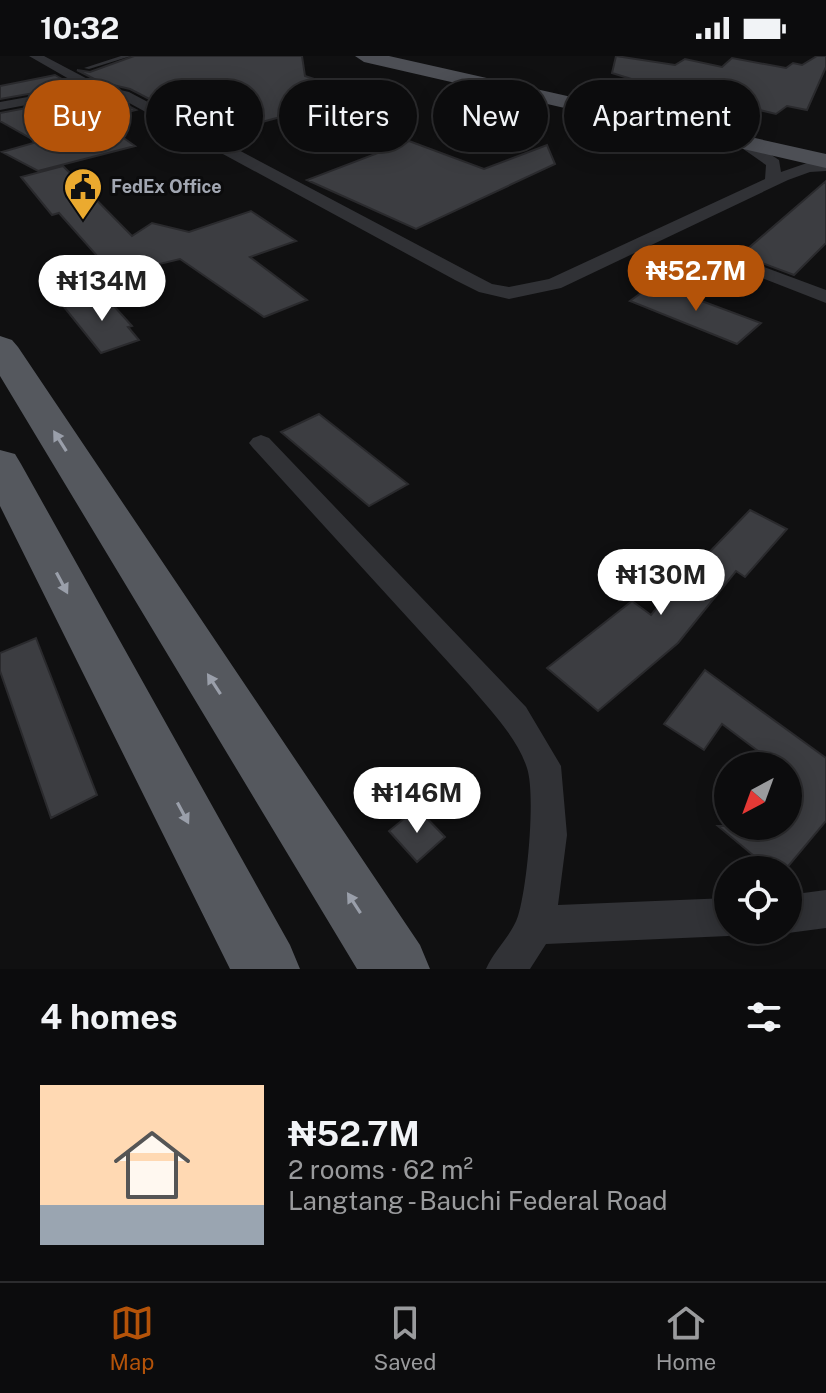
<!DOCTYPE html>
<html lang="en">
<head>
<meta charset="utf-8">
<style>
  :root { --surface:#0c0c0d; --page:#1a1a1b; --text:#f1f3f6; --muted:#9a9b9d; --line:#2c2c2e; --accent:#b45309 }
  body { margin:0; font-family:"Public Sans",sans-serif; background:var(--page); color:var(--text); height:100vh; display:flex; flex-direction:column; font-size:30px; white-space:nowrap }
  * { box-sizing:border-box; margin:0 }
  p { font-size:26px; color:var(--muted) }
  .icon { flex:none; width:44px; height:44px; fill:none; stroke:currentColor; stroke-width:2; stroke-linecap:round; stroke-linejoin:round }
  .map { position:relative; height:913px; overflow:hidden }
  .drawer { display:flex; flex-direction:column; background:var(--surface); flex:1 }
  .drawer>* { flex:none }
  .top-card { position:absolute; left:24px; top:24px; width:778px; height:72px; display:flex; gap:16px }
  .needle { width:52px; rotate:221deg }
  .fabs { position:absolute; left:714px; top:696px; display:grid; gap:16px }
  .fabs a { display:grid; place-items:center; width:88px; height:88px; border-radius:50%; background:var(--surface); box-shadow:0 4px 20px #0003,0 0 0 2px var(--line); font-size:40px }
  .price { position:absolute; translate:-50% -68px; padding:0 18px; border-radius:28px; background:#fff; color:#222; font-size:26px; line-height:52px; filter:drop-shadow(0 2px 4px #0008) }
  .price::after { content:''; position:absolute; left:50%; top:48px; width:24px; height:18px; margin-left:-12px; background:inherit; clip-path:polygon(0 0,100% 0,50% 100%) }
  .price.active { background:var(--accent); color:#fff }
  ul { padding:0; list-style:none }
  li { display:flex; align-items:center; gap:24px; height:200px; padding:0 40px }
  li+li { border-top:2px solid var(--line) }
  li span { display:grid; place-items:center; flex:none; width:224px; height:160px; border-radius:0px; color:#555 }
  li>.icon { margin-inline-start:auto }
  span .icon { width:96px; height:96px; fill:#fffc; stroke-width:1 }
  li b { font-size:34px }
  h2 { display:flex; justify-content:space-between; align-items:center; height:96px; padding:0 40px; font-size:34px }
  .pill { padding:0 28px; border-radius:36px; background:var(--surface); box-shadow:0 4px 20px #0003,0 0 0 2px var(--line); font-size:28px; line-height:72px }
  .pill.active { background:var(--accent); color:#fff }
  .status { display:flex; justify-content:space-between; align-items:center; height:56px; padding:0 40px; background:var(--surface); direction:ltr }
  .status svg { height:22px; fill:currentColor }
  .tab-bar { display:flex; justify-content:space-around; align-items:center; height:112px; border-top:2px solid var(--line); background:var(--surface); font-size:22px; color:var(--muted) }
  .tab-bar a { display:grid; justify-items:center; gap:4px }
  .tab-bar .active { color:var(--accent) }
  .map>svg:first-child { display:block }
  .building { fill:#3c3d41; stroke:#2a2a2d; stroke-width:2 }
  .lines { fill:none; stroke-linecap:round; stroke-linejoin:round }
  .service { fill:#313236; fill-rule:evenodd }
  .minor { fill:#313236; fill-rule:evenodd }
  .primary { fill:#4d4f55; fill-rule:evenodd }
  .trunk { fill:#55585e; fill-rule:evenodd }
  .oneway { fill:#9a9faa }
  .labels { text-anchor:middle; stroke-width:6; stroke-linejoin:round; paint-order:stroke }
  .far-poi-label { font-size:18px; font-weight:bold; fill:#a2a7b2; stroke:#0b0b0c; text-anchor:start }
</style>
</head>
<body>
<div class="status"><b>10:32</b><svg viewBox="0 0 49 12"><path d="M0 12V9h3v3zM5 12V6h3v6zM10 12V3h3v9zM15 12V0h3v12zM26 1h20v11H26zM47 4h2v5h-2z"/></svg></div>
<div class="map">
<svg width="826" height="913" viewBox="0 0 826 913">
  <rect width="100%" height="100%" fill="#101011"/>
  <!-- building -->
  <path class="building" d="M134 0H302L305 20 372 42 330 59 303 51 288 59 236 73 207 60 159 48 130 33 100 26 77 14 90 16Z
    M616 0 675 9 685 3 722 11 732 2 786 12 793 7 802 9 817 0H826V11L807 54 787 50 776 58 722 45 717 47 670 34 643 54 618 48 641 26 612 17Z
    M55 19 74 30 0 43V30Z
    M95 39 119 45 136 54 98 64 135 90 38 115 2 96 37 86 0 65V57Z
    M409 85 484 113 547 89 555 108 416 173 307 124Z
    M63 110 132 180 152 167 189 176 251 155 296 185 250 201 307 244 264 261 180 203 114 219 59 157 52 159 21 121Z
    M826 125V187L794 219 754 204 737 202Z
    M655 227 699 244 761 267 737 288 630 245Z
    M104 239 132 270 128 271 139 284 101 297 64 251Z
    M319 358 408 428 369 450 281 376Z
    M750 454 787 473 745 521 736 515 678 587 598 655 547 612 632 545 651 559 695 507 698 508Z
    M36 582 97 739 51 762 0 615V597Z
    M705 614 826 702V765L785 814H771L718 770H788V710H778L722 668 704 694 664 668Z
    M417 752 445 781 417 806 389 775Z"/>
  <g class="lines">
    <!-- service -->
    <path class="service" d="M121 0H131L89 13 84 12Z"/>
    <!-- minor -->
    <path class="minor" d="M29 0H44L99 29 129 36 469 216 492 228 509 231 549 223 765 123 766 109 739 90V84H749L779 104 781 116 807 107 826 105V115L810 116 788 124 561 232 509 243 479 236 455 224 120 42 95 36 0 54V46L83 31Z
      M753 207 826 234V247L747 216 744 212 747 208Z
      M261 379 269 382 526 651 561 710 567 779 558 849 728 842V874L742 875 728 880 546 888 530 913H486C494 894 512 879 518 860 527 832 536 739 527 712 517 681 490 654 470 630L253 392 249 387 253 382Z
      M826 834V872L788 877 780 874H788V839Z"/>
    <!-- primary -->
    <path class="primary" d="M355 0H389L826 98V112L364 6Z"/>
    <!-- trunk -->
    <path class="trunk" d="M0 280 12 284 18 291 420 889 430 913H357L0 320Z
      M0 394 15 398 21 408 290 889 300 913H230L0 450Z"/>
  </g>
  <!-- one-way arrows -->
  <defs><path id="oneway-solid" d="M-6-.8H1V-3.2L6.5 0L1 3.2V.8H-6Z" transform="scale(2)"/></defs>
  <g class="oneway">
    <use href="#oneway-solid" transform="translate(60 385) rotate(-122)"/>
    <use href="#oneway-solid" transform="translate(62 527) rotate(62)"/>
    <use href="#oneway-solid" transform="translate(214 628) rotate(-123)"/>
    <use href="#oneway-solid" transform="translate(183 757) rotate(62)"/>
    <use href="#oneway-solid" transform="translate(354 847) rotate(-123)"/>
  </g>
  <!-- icons -->
  <defs>
    <symbol id="civic-pin" viewBox="-11 -11 22 30"><path d="M0 17L-7.5 6A9.5 9.5 0 1 1 7.5 6Z" fill="#ebaa2f" stroke="#0b0b0c"/><path d="M-.6-6.5H3V-4.5H.6V-3L4-1V1h2V6H-6V1h2V-1L-.6-3ZM-1.2 2.5V6h2.4V2.5Z" fill="#111"/></symbol>
  </defs>
  <g fill-rule="evenodd">
    <use href="#civic-pin" x="61" y="109" width="44" height="60"/>
  </g>
  <g class="labels">
    <!-- far-poi labels -->
    <g class="far-poi-label">
      <text x="111" y="137">FedEx Office</text>
    </g>
  </g>
</svg>
<div class="fabs">
<a><svg class="needle" viewBox="-14 -14 28 28"><path d="M0-13l5 13h-10z" fill="#e53935"/><path d="M0 13l5-13h-10z" fill="#9a9b9d"/></svg></a>
<a><svg class="icon" aria-label="locate" viewBox="0 0 24 24"><circle cx="12" cy="12" r="6"/><path d="M12 2v4M12 18v4M2 12h4M18 12h4"/></svg></a>
</div>
<b class="price active" style="left:696px;top:257px">₦52.7M</b>
<b class="price" style="left:102px;top:267px">₦134M</b>
<b class="price" style="left:661px;top:561px">₦130M</b>
<b class="price" style="left:417px;top:779px">₦146M</b>
<div class="top-card">
<a class="pill active">Buy</a>
<a class="pill">Rent</a>
<a class="pill">Filters</a>
<a class="pill">New</a>
<a class="pill">Apartment</a>
</div>
</div>
<section class="drawer">
<h2>4 homes<svg class="icon" aria-label="filters" viewBox="0 0 24 24"><path d="M4 7h16M4 17h16"/><circle cx="9" cy="7" r="2"/><circle cx="15" cy="17" r="2"/></svg></h2>
<ul>
<li><span style="background:linear-gradient(#ffd9b3 75%,#9aa5b1 0)"><svg class="icon" aria-label="home" viewBox="0 0 24 24"><path d="M3 11l9-7 9 7M6 9v11h12V9"/></svg></span><div><b>₦52.7M</b><p>2 rooms · 62 m²</p><p>Langtang - Bauchi Federal Road</p></div></li>
</ul>
</section>
<nav class="tab-bar">
<a class="active"><svg class="icon" aria-label="map" viewBox="0 0 24 24"><path d="M3 6l6-2 6 2 6-2v14l-6 2-6-2-6 2zM9 4v14M15 6v14"/></svg>Map</a>
<a><svg class="icon" aria-label="saved" viewBox="0 0 24 24"><path d="M7 4h10v16l-5-4-5 4z"/></svg>Saved</a>
<a><svg class="icon" aria-label="home" viewBox="0 0 24 24"><path d="M3 11l9-7 9 7M6 9v11h12V9"/></svg>Home</a>
</nav>
</body>
</html>
